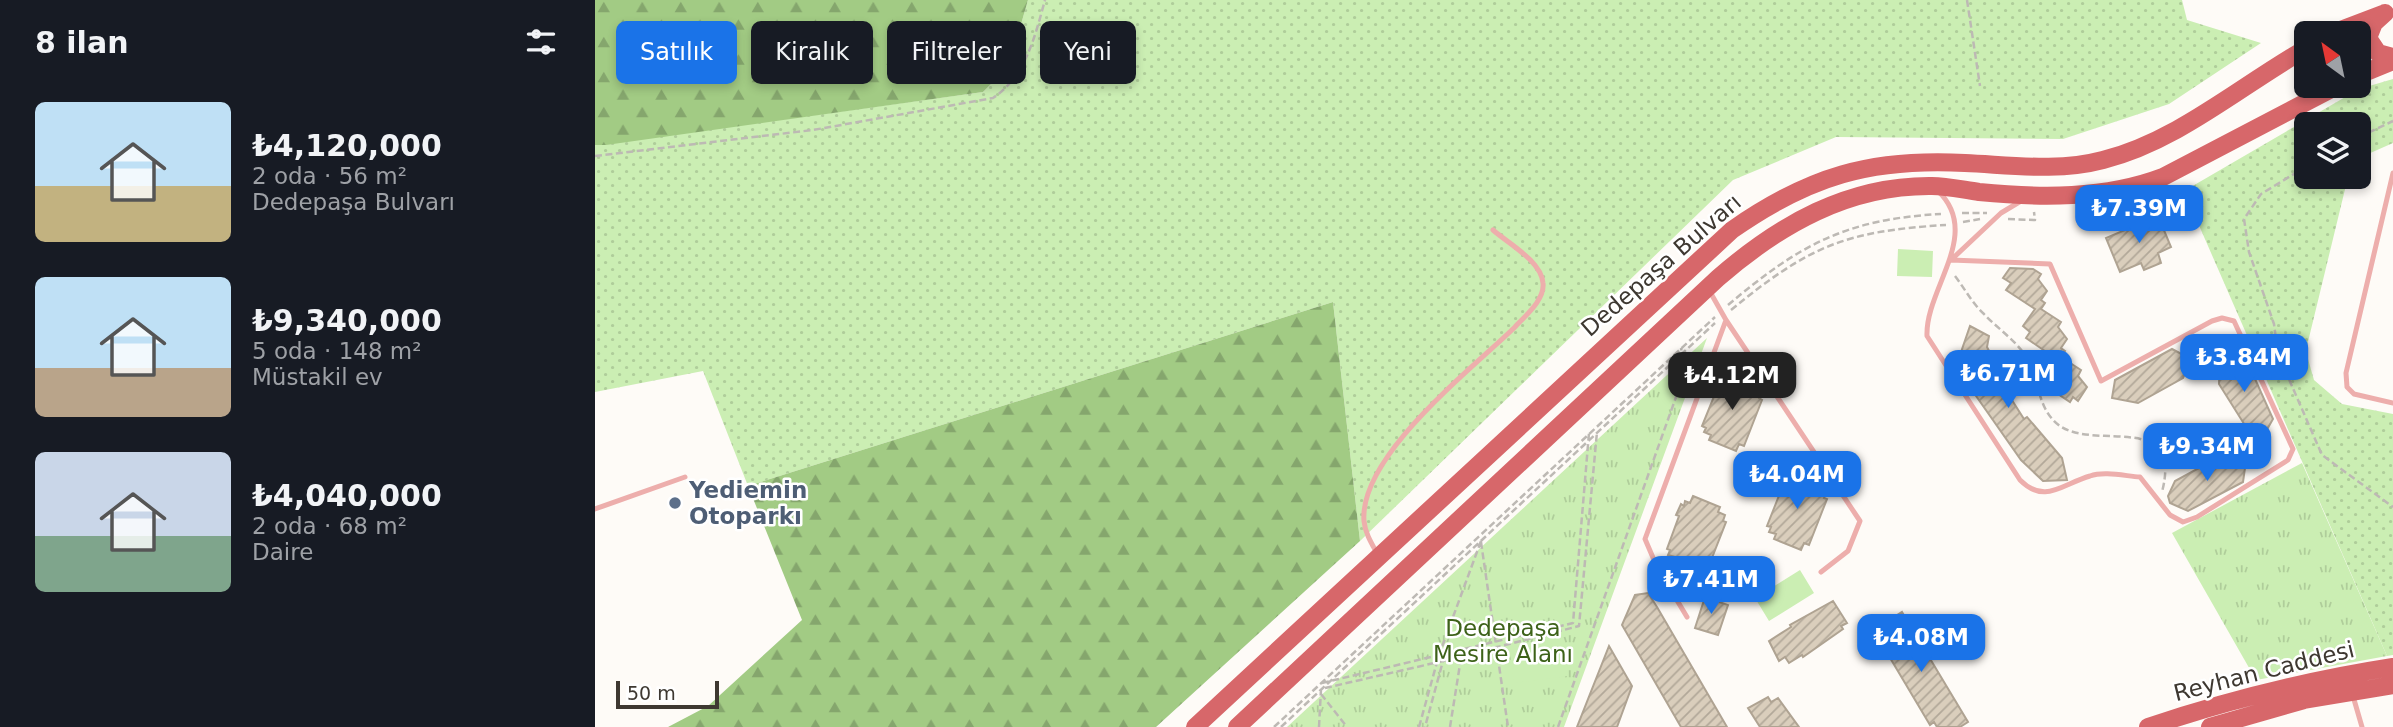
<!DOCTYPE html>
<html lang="tr">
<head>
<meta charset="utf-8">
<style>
  :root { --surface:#171b24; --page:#242831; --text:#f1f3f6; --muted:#9ea1a6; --accent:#1a73e8 }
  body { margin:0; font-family:"DejaVu Sans",sans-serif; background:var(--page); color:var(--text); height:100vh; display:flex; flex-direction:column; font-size:26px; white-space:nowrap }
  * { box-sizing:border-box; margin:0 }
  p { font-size:23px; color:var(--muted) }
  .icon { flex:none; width:38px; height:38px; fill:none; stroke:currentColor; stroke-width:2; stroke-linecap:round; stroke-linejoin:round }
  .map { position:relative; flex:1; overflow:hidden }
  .panel { display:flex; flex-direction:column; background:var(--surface); width:595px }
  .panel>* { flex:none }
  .top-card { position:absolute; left:21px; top:21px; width:665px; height:63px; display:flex; gap:14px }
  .needle { width:46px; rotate:327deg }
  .buttons { position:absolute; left:1699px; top:21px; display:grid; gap:14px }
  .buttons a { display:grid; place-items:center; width:77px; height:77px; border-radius:10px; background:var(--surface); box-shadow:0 4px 10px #0003; font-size:35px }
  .scale { position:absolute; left:21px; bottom:18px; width:103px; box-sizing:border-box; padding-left:7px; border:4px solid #3e3831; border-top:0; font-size:19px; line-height:24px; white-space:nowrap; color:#3e3831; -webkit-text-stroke:5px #fff; paint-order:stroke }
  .price { position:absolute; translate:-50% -60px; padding:0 16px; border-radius:14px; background:var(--accent); color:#fff; font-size:23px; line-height:46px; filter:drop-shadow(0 2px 4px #0008) }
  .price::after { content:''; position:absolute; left:50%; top:42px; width:21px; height:16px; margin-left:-10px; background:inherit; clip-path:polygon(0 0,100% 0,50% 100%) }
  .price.active { background:#222; color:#fff }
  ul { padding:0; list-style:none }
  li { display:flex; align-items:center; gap:21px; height:175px; padding:0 35px }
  li span { display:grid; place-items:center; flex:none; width:196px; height:140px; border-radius:10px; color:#555 }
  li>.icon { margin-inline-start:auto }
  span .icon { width:84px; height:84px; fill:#fffc; stroke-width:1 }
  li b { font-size:30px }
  h2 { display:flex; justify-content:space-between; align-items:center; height:84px; padding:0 35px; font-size:30px }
  .chip { padding:0 24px; border-radius:10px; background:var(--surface); box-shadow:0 4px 10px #0003; font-size:24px; line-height:63px }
  .chip.active { background:var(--accent); color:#fff }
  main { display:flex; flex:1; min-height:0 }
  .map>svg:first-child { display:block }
  .grass { fill:url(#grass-dots) }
  .forest { fill:url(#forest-firs) }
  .park { fill:url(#park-tufts) }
  .garden { fill:#cbeeb3 }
  .building { fill:url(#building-hatch); stroke:#afa392; stroke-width:2 }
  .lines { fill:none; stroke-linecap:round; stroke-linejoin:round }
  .path { stroke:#bdb9b4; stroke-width:2.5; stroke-dasharray:7 3.5; stroke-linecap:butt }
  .service { stroke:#edaeac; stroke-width:5 }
  .primary { stroke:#d7676a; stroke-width:18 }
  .service-dot { fill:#5c6f8a; stroke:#fff; stroke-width:2.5 }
  .labels { text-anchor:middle; stroke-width:5; stroke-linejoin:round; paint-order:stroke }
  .street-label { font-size:23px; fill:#3e3831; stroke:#fff }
  .service-label { font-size:23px; font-weight:bold; fill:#4e5e75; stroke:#fff; text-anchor:start }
  .park-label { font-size:23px; fill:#3d6219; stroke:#fff }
</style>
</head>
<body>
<main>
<section class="panel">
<h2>8 ilan<svg class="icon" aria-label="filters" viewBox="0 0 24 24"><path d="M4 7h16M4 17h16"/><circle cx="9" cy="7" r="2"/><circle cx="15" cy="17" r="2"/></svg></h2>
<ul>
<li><span style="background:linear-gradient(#bfe0f5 60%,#c2b280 0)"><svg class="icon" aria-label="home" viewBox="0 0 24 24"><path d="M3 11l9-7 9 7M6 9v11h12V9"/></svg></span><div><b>₺4,120,000</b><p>2 oda · 56 m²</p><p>Dedepaşa Bulvarı</p></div></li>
<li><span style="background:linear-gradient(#bfe0f5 65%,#b9a48a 0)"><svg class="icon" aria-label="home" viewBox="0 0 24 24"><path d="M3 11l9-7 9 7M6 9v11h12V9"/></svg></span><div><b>₺9,340,000</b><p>5 oda · 148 m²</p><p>Müstakil ev</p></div></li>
<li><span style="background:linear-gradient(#c9d6e8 60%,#7fa58c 0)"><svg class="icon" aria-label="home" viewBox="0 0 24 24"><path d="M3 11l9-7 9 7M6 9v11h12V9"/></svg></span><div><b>₺4,040,000</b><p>2 oda · 68 m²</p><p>Daire</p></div></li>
</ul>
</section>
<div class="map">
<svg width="1798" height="727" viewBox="0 0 1798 727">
  <defs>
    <pattern id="grass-dots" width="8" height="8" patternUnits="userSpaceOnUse" patternTransform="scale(1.75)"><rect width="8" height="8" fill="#cbeeb3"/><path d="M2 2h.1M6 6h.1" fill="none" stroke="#afcd9a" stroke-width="1.8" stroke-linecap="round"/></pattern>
    <pattern id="forest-firs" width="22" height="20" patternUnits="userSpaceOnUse" patternTransform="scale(1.75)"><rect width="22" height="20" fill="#a2cb84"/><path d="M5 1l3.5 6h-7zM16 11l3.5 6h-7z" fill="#85a66d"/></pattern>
    <pattern id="park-tufts" width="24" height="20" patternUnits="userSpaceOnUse" patternTransform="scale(1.75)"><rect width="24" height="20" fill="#cbeeb3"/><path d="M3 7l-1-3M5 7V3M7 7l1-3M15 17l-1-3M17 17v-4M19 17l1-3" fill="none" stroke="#afcd9a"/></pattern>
    <pattern id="building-hatch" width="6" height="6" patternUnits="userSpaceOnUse" patternTransform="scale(1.75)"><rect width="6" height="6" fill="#dacebc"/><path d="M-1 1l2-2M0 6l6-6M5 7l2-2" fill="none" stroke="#b2a899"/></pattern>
  </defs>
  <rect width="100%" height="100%" fill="#fefbf7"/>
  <!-- grass -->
  <path class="grass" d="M433 0H1587L1592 20 1666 43 1574 104 1468 139 1241 137 1138 180 765 541 738 302 153 486 108 371 0 392V145L388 92 414 66Z
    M1798 79V143L1764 158V124H1712V177H1753L1712 346 1713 359 1719 380 1747 404 1798 414V655L1792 656 1589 191 1764 89Z"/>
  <!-- forest -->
  <path class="forest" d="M0 0H433L414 66 388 92 11 145H0Z
    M738 302 765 541 561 727H73L113 706 207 620 153 486Z"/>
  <!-- park -->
  <path class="park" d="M1112 338 969 727H692Z
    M1707 463 1792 656 1661 680 1577 533Z"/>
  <!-- garden -->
  <path class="garden" d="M1303 249 1338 251 1337 277 1302 276Z
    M1205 570 1219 593 1174 621 1160 598Z
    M969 647 973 676 919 683 915 654Z"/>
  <!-- building -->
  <path class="building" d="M1563 216 1576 247 1563 253 1566 263 1549 270 1546 263 1525 272 1511 238Z
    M1415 268 1438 269 1446 274 1443 279 1452 291 1446 300 1450 303 1446 309 1466 322 1463 327 1472 339 1466 348 1470 351 1466 357 1486 370 1483 376 1492 387 1483 401 1478 397 1475 402 1451 386 1456 379 1448 375 1460 358 1431 338 1435 332 1428 326 1440 309 1411 290 1416 283 1408 278Z
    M1375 326 1394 336 1392 347 1417 395 1415 397 1429 419 1432 417 1467 458 1472 480 1448 481 1426 460 1379 393 1364 358Z
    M1577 349 1596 359 1588 378 1543 403 1517 398 1520 380Z
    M1630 356 1650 360 1656 370 1678 419 1670 433 1651 427 1624 384 1625 360Z
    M1133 374 1160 385 1158 390 1166 393 1164 398 1167 400 1149 446 1144 444 1141 451 1114 440 1116 435 1109 432 1111 428 1107 426 1120 394 1117 393 1121 382 1124 384 1126 379 1131 381Z
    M1626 456 1651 461 1648 482 1593 511 1575 503 1573 496 1580 481Z
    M1199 473 1225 484 1224 489 1231 492 1229 498 1232 499 1214 545 1209 543 1206 550 1179 539 1181 534 1174 532 1176 527 1172 526 1185 493 1182 492 1186 481 1190 483 1191 478 1196 480Z
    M1098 496 1125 507 1123 512 1130 515 1128 521 1131 522 1113 568 1108 566 1105 573 1078 562 1080 557 1073 555 1075 550 1072 549 1084 516 1081 515 1086 504 1089 506 1090 501 1095 503Z
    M1053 593 1062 607 1132 727H1086L1027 625 1040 595Z
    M1110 597 1133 605 1123 635 1100 628Z
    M1238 601 1252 623 1246 626 1248 629 1208 657 1207 655 1194 663 1190 657 1184 661 1174 641 1196 627 1195 625Z
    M1307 612 1373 722 1365 727H1342L1339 722 1335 725 1288 646 1291 644 1284 633 1291 629 1288 624Z
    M1014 646 1037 686 1022 727H982Z
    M1173 697 1176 702 1183 698 1204 727H1165L1153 708Z"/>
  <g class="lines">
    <!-- path -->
    <path class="path" d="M1372 0 1385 86
      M1764 137 1798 121
      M0 156 218 130 398 98C431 76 440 36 450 0
      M1712 166 1666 194 1649 219 1654 252 1679 324 1683 354 1727 455 1798 507
      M1367 213H1392
      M1413 219 1440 220 1439 212
      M1368 222 1385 219
      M1360 276C1370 289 1377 303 1389 314 1402 328 1420 340 1430 355 1445 378 1441 409 1465 426 1502 451 1588 410 1567 492
      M1133 305C1204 245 1251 219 1346 214
      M1136 310C1214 246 1250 231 1351 225
      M886 542 913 727
      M848 661 984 626 1002 432
      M727 683 978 623 994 433
      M730 688 848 661 830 727
      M726 694 752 727
      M679 727 1120 317
      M686 727 1120 323
      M724 727 726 689
      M824 727 844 655 886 541
      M855 727 866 658
      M963 727 1090 372 1086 348"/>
    <!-- service -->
    <path class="service" d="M1798 173 1751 373 1752 387 1759 394 1798 403
      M1343 191C1388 234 1330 289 1332 336L1425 480C1450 505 1467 484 1495 476 1509 471 1530 476 1545 477L1575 515 1588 522 1602 517 1693 460 1698 449 1639 321 1627 318 1617 321 1506 381 1455 264 1356 260
      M1356 260 1406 213 1426 201
      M1114 290 1131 320
      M0 509 90 477
      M783 555C777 544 770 533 769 521 764 456 877 369 920 327 930 316 950 300 948 283 946 261 914 244 898 230
      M1092 617 1062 567 1050 539 1131 320 1265 521 1253 551 1226 572
      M1758 696 1767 727"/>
    <!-- primary -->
    <path class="primary" d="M1790 13 1779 23 1773 38 1783 53 1798 57
      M1738 33 1788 14
      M1764 75 1798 61
      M600 727 1137 230C1214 176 1276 158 1370 163 1416 165 1463 172 1508 160 1583 141 1645 86 1712 48
      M642 727 1123 278C1184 225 1253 185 1337 186 1352 186 1369 190 1384 192 1445 198 1510 199 1568 177L1742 86
      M1553 727C1634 700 1714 680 1798 667
      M1615 727 1709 700 1798 685"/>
  </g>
  <!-- markers -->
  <circle class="service-dot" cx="80" cy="503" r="7"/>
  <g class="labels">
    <!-- street labels -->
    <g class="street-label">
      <text transform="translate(1066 265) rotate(-41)" y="8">Dedepaşa Bulvarı</text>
      <text transform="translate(1669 671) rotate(-14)" y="8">Reyhan Caddesi</text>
    </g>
    <!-- service labels -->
    <g class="service-label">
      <text x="94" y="498">Yediemin<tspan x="94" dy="26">Otoparkı</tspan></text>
    </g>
    <!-- park labels -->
    <g class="park-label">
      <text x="908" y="636">Dedepaşa<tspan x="908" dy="26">Mesire Alanı</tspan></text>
    </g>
  </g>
</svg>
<div class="buttons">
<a><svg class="needle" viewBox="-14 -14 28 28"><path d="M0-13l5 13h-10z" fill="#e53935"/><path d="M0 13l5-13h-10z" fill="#9ea1a6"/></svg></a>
<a><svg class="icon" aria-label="layers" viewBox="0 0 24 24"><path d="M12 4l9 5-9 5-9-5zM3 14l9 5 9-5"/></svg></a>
</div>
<div class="scale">50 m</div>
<b class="price" style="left:1544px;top:245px">₺7.39M</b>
<b class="price" style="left:1649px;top:394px">₺3.84M</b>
<b class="price" style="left:1413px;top:410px">₺6.71M</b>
<b class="price active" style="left:1137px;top:412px">₺4.12M</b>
<b class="price" style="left:1612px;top:483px">₺9.34M</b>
<b class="price" style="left:1202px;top:511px">₺4.04M</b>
<b class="price" style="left:1116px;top:616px">₺7.41M</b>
<b class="price" style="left:1326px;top:674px">₺4.08M</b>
<div class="top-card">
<a class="chip active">Satılık</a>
<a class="chip">Kiralık</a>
<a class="chip">Filtreler</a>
<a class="chip">Yeni</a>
</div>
</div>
</main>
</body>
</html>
